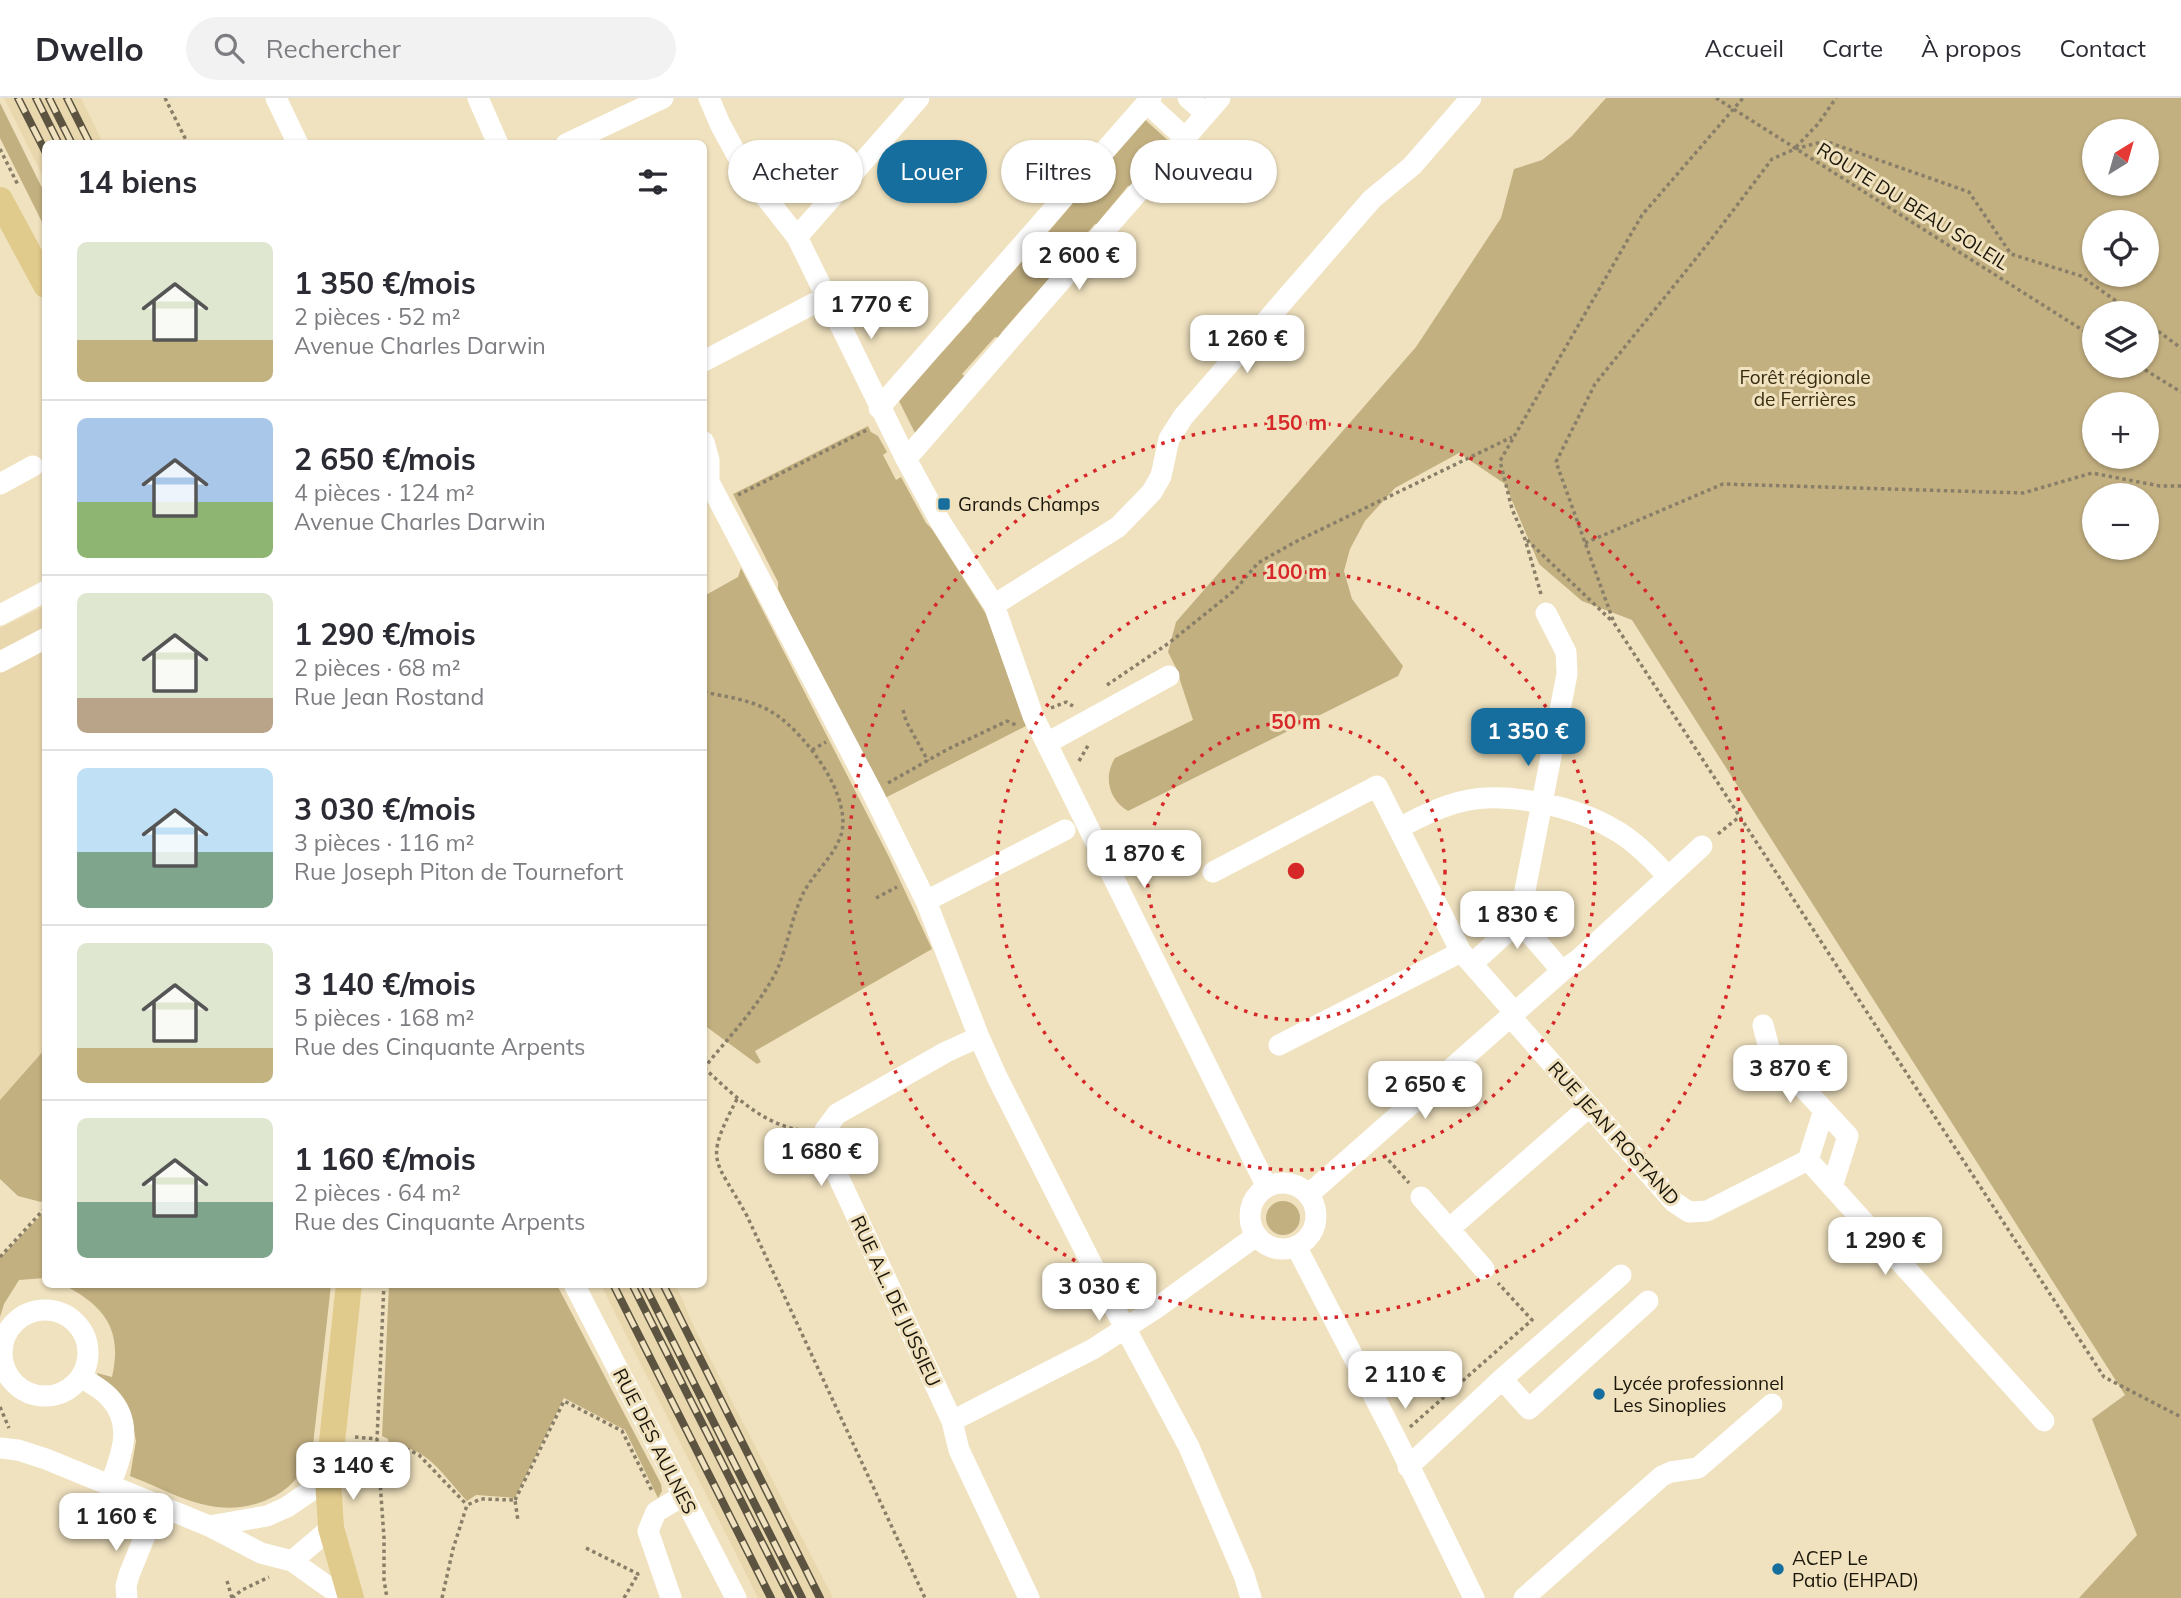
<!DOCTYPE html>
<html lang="fr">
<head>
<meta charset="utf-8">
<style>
  :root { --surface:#fff; --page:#f2f2f3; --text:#2b2b33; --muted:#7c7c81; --line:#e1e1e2; --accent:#156e9e }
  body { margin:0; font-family:Mulish,sans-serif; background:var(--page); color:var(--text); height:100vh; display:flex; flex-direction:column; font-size:26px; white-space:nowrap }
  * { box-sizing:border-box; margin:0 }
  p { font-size:23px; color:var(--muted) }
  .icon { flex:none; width:38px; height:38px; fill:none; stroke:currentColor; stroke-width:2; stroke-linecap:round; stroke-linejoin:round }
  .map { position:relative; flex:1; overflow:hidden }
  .side { position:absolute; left:42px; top:42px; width:665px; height:1148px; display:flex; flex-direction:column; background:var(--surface); border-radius:10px; box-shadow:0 2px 5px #0004 }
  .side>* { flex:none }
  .guide { position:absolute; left:728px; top:42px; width:665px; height:63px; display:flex; gap:14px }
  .needle { width:46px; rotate:37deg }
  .tools { position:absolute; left:2082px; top:21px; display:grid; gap:14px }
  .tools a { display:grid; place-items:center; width:77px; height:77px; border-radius:50%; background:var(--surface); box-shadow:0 2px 5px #0004; font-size:35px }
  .price { position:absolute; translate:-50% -60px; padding:0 16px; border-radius:14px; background:#fff; color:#222; font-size:23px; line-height:46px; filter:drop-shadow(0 2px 4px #0008) }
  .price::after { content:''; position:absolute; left:50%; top:42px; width:21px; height:16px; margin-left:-10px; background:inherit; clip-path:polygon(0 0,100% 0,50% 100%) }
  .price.active { background:var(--accent); color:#fff }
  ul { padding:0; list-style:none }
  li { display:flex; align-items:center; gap:21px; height:175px; padding:0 35px }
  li+li { border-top:2px solid var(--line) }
  li span { display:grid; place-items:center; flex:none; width:196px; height:140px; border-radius:10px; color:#555 }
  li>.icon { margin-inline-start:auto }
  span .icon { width:84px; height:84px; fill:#fffc; stroke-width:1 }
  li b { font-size:30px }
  h2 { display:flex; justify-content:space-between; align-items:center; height:84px; padding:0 35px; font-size:30px }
  .pill { padding:0 24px; border-radius:32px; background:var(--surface); box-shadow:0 2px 5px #0004; font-size:24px; line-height:63px }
  .pill.active { background:var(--accent); color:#fff }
  header { display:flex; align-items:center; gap:42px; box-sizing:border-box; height:98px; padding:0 35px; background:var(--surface); border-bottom:2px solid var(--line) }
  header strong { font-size:33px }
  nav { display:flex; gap:38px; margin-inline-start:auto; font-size:24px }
  .search { width:490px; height:63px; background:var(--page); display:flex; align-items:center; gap:18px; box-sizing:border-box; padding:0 24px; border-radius:38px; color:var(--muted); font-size:26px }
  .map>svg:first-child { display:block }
  .built { fill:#e9d8ae }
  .green { fill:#c3b081; fill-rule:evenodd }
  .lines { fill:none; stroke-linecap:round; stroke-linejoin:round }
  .path { stroke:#897f68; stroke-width:3.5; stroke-dasharray:3.5 3.5; stroke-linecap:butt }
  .minor { stroke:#fff; stroke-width:21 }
  .major { stroke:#e1cb8c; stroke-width:26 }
  .rail-casing { stroke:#5c5441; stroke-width:8 }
  .rail { stroke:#f0e2bf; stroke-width:5; stroke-dasharray:16; stroke-linecap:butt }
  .ring { fill:none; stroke:#d62828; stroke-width:3.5; stroke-dasharray:3.5 7 }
  .poi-dot { fill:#156e9e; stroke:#f0e2bf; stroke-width:2.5 }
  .labels { text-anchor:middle; stroke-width:6; stroke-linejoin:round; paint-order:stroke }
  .street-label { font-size:19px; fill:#1b160a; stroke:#f0e2bf }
  .park-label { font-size:19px; fill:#382d12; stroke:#f0e2bf }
  .poi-label { font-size:19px; fill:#1b160a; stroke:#f0e2bf; text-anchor:start }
  .centre { fill:#d62828; stroke:#f0e2bf; stroke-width:3.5 }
  .ring-label { font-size:21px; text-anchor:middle; font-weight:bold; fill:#d62828; stroke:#f0e2bf; stroke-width:6; stroke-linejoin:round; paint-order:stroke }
</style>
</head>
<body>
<header>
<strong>Dwello</strong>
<div class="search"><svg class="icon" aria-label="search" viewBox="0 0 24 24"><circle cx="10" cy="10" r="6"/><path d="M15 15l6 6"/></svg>Rechercher</div>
<nav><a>Accueil</a><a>Carte</a><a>À propos</a><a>Contact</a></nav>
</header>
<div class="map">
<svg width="2181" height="1500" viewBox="0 0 2181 1500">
  <rect width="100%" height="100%" fill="#f0e2bf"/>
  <!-- built -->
  <path class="built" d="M4 0H81L103 45 46 46 45 83Z
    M45 508V951L0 1002V530Z
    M601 1187H676L695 1231 833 1500H758Z"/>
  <!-- green -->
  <path class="green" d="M1606 0H2181V1500H2079L2137 1437 2092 1321 2125 1297 1632 522 1582 503 1539 466 1505 386 1459 355 1395 390 1365 423 1350 451 1344 473 1352 501 1403 568 1398 578 1128 713C1109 702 1103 679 1115 660L1193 622 1176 570 1168 554 1176 524 1416 249 1501 120 1514 71 1542 62 1571 39ZM2095 33H2147V86H2095ZM2095 124H2147V177H2095ZM2095 215H2147V268H2095ZM2095 306H2147V359H2095ZM2095 397H2147V450H2095Z
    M0 5 45 96V130L0 40Z
    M1141 18 1172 46 1162 50 1133 83 1134 89 1128 88 1100 122 1101 128 1095 126 1066 159 1067 166 1062 165 1034 198 1036 203 1034 205 1029 203 1001 235 1003 240 995 239 962 276 968 281 915 335 897 299 937 251 943 253 972 221 970 214H978L1006 181 1004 175 1010 177 1039 144 1038 136 1045 138 1072 106 1069 101Z
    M868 328 871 334 878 338 887 354 883 357 896 382 901 379 926 425 932 431 986 516 1026 628 885 700 792 520 778 491V484L733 396Z
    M741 470 889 759 932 851 755 953 761 964 757 966 704 927V498L738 479Z
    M45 951 46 1099 41 1104 18 1098 0 1081V1002Z
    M1266 1120a17 17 0 1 1 34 0a17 17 0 1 1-34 0Z
    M45 1113V1180L19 1182 4 1206 0 1219V1160Z
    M64 1187H331L313 1347C308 1369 295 1387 275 1398 221 1426 181 1398 130 1378L136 1343 131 1318 98 1279 97 1275 112 1279C123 1231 104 1208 64 1187Z
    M389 1187H557L661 1386 662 1393 658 1400 625 1332 564 1300 515 1400 476 1397 467 1403C442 1376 428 1349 389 1346L388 1341 382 1338Z"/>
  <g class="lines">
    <!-- path -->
    <path class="path" d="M165 0 188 46
      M1716 0 2095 240
      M1796 49 1818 26 1836 0
      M0 51 18 87
      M2133 215 2081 178 2011 156 1969 94 1825 43 1795 51 1772 61 1710 143 1595 286 1556 364 1614 525 2104 1279 2181 1319
      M2147 225 2181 250
      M2139 268 2181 294
      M738 397 869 331
      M1527 442 1613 524
      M1585 445 1723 386 2023 395 2092 375 2160 388H2181
      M1541 496 1525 441 1512 411 1500 363 1642 117 1743 0
      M1107 587 1169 545 1235 492 1258 465 1295 444 1512 339
      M704 594C727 599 754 602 775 616 805 636 853 698 841 737 833 761 810 778 801 800 790 825 787 852 775 876 757 910 728 940 704 970
      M1051 610 1066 604 1073 608
      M903 612 906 623 928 663
      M812 652 826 644
      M1079 663 1089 646
      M888 685 948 651 1007 623 1016 627
      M1718 736 1739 719
      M876 800 897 789
      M704 970C734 997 764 1029 807 1033
      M737 1001C703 1066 715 1059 747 1118L925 1500
      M1384 1057 1409 1085
      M0 1159 46 1109
      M384 1186 377 1341 384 1440V1482L387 1500
      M0 1309 9 1330
      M1410 1329 1532 1222 1498 1185
      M355 1339 377 1341
      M378 1348 409 1352 419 1357 467 1407
      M515 1402 564 1303 622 1333 652 1393
      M586 1450 638 1476 642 1475
      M227 1483 232 1500
      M232 1500 242 1492 269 1479
      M442 1500 453 1451 467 1407 481 1401 515 1402 518 1423
      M624 1500 638 1476"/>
    <!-- minor -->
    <path class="minor" d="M276 0 298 46
      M478 0 498 46
      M709 0 720 26 746 74 797 139 906 361 941 425 994 507 1033 618 1267 1089
      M1188 0 1206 16
      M1147 5 1185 40
      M566 46 663 0
      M797 139 919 0
      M704 263 826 199
      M879 310 1151 0
      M704 344 709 362V384L873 696 926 803 979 939 997 979 1108 1198 1189 1349 1244 1477 1251 1500
      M906 361 1220 0
      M0 386 33 368
      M994 507 1118 429 1152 394 1161 378 1169 341 1183 319 1372 101 1412 68 1471 0
      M0 517 46 493
      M0 564 46 540
      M1047 645 1169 578
      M1399 730C1420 719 1441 708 1464 703 1508 693 1577 709 1615 732 1635 743 1652 762 1668 778
      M1213 774 1377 688 1461 854 1472 866
      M926 803 1065 732
      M1519 823 1567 576 1566 554 1546 515
      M1562 873 1579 861 1702 748
      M1510 918 1674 1104 1689 1114 1707 1113 1808 1062
      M1763 927 1770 954 1848 1038 1832 1089
      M979 939 946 954 837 1016 825 1032 823 1046 952 1323 959 1352 1029 1500
      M1279 947 1461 854
      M1824 1012 1808 1062 2044 1323
      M1250 1118a33 33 0 1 1 66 0a33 33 0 1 1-66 0Z
      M1308 1097 1562 873 1519 823 1472 866 1515 915
      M1421 1099 1484 1171
      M1449 1131 1590 1008
      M1296 1148 1396 1341 1474 1500
      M574 1186 736 1500
      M2 1255a43 43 0 1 1 86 0a43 43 0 1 1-86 0Z
      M81 1279C90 1285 102 1291 109 1299 135 1326 121 1358 110 1388
      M1502 1281 1529 1311 1648 1203
      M952 1323 1093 1251 1155 1211 1256 1138
      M0 1350 18 1352 46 1361 209 1428 261 1455 292 1463 344 1500
      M1408 1369 1502 1281 1621 1177
      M209 1428 267 1418 287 1409 328 1381
      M292 1463 331 1430
      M127 1500 126 1488 129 1477 157 1408
      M671 1500 648 1433 656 1414 684 1397
      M1524 1500 1662 1378 1671 1374 1698 1370 1772 1306"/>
    <!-- major -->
    <path class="major" d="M0 102 46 187
      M349 1186 328 1381 331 1430 351 1500"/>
    <defs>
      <path id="rail" d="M18 0 46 55
        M36 0 59 46
        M49 0 72 46
        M67 0 90 46
        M613 1186 771 1500
        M632 1186 790 1500
        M644 1186 802 1500
        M663 1186 820 1500"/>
    </defs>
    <!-- rail casing -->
    <use href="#rail" class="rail-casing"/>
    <!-- rail -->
    <use href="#rail" class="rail"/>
  </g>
  <!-- distance rings -->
  <g class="ring">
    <circle cx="1296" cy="773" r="149"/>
    <circle cx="1296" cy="773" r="299"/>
    <circle cx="1296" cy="773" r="448"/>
  </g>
  <!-- markers -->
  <g class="poi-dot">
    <rect x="937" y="399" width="14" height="14" rx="3.5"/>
    <circle cx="1599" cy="1296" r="7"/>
    <circle cx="1778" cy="1471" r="7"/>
  </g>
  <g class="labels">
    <!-- street labels -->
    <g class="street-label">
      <text transform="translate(1913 108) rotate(32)" y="7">ROUTE DU BEAU SOLEIL</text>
      <text transform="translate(1614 1035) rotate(48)" y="7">RUE JEAN ROSTAND</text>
      <text transform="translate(896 1203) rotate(65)" y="7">RUE A.L. DE JUSSIEU</text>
      <text transform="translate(655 1343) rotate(63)" y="7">RUE DES AULNES</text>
    </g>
    <!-- park labels -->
    <g class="park-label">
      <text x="1805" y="286">Forêt régionale<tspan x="1805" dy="22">de Ferrières</tspan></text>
    </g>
    <!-- poi labels -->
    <g class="poi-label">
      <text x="958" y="413">Grands Champs</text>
      <text x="1613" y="1292">Lycée professionnel<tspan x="1613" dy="22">Les Sinoplies</tspan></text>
      <text x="1792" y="1467">ACEP Le<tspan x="1792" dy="22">Patio (EHPAD)</tspan></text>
    </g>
  </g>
  <circle cx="1296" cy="773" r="10" class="centre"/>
  <g class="ring-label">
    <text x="1296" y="332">150 m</text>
    <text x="1296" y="481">100 m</text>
    <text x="1296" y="631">50 m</text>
  </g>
</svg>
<div class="tools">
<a><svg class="needle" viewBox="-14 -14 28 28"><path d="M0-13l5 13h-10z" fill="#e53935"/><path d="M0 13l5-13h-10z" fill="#7c7c81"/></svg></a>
<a><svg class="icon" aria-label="locate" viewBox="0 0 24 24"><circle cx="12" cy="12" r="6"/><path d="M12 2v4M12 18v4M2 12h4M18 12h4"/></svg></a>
<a><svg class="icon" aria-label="layers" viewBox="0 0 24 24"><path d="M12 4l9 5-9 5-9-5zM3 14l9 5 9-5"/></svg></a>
<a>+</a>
<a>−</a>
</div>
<b class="price" style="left:1079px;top:194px">2 600 €</b>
<b class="price" style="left:871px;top:243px">1 770 €</b>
<b class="price" style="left:1247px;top:277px">1 260 €</b>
<b class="price active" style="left:1528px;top:670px">1 350 €</b>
<b class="price" style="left:1144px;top:792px">1 870 €</b>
<b class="price" style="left:1517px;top:853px">1 830 €</b>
<b class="price" style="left:1790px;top:1007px">3 870 €</b>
<b class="price" style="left:1425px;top:1023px">2 650 €</b>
<b class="price" style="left:821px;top:1090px">1 680 €</b>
<b class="price" style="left:1885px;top:1179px">1 290 €</b>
<b class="price" style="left:1099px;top:1225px">3 030 €</b>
<b class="price" style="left:1405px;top:1313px">2 110 €</b>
<b class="price" style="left:353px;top:1404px">3 140 €</b>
<b class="price" style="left:116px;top:1455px">1 160 €</b>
<div class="guide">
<a class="pill">Acheter</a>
<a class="pill active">Louer</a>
<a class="pill">Filtres</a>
<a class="pill">Nouveau</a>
</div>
<section class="side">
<h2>14 biens<svg class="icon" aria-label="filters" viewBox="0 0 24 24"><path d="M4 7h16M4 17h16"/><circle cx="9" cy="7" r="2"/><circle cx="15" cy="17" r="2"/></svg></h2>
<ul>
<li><span style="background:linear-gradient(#dfe7d0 70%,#c2b280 0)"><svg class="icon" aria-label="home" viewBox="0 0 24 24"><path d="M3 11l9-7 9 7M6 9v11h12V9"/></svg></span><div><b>1 350 €/mois</b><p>2 pièces · 52 m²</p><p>Avenue Charles Darwin</p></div></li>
<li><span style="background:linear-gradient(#a9c7e8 60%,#8fb573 0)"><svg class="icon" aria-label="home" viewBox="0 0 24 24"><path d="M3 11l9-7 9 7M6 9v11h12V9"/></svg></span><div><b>2 650 €/mois</b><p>4 pièces · 124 m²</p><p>Avenue Charles Darwin</p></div></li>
<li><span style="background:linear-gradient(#dfe7d0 75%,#b9a48a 0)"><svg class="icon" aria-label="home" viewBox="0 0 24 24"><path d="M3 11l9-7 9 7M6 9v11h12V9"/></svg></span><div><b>1 290 €/mois</b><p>2 pièces · 68 m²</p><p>Rue Jean Rostand</p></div></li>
<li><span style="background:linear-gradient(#bfe0f5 60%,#7fa58c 0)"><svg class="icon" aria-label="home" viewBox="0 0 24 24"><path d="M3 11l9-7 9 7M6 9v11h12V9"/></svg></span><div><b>3 030 €/mois</b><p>3 pièces · 116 m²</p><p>Rue Joseph Piton de Tournefort</p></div></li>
<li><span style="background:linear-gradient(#dfe7d0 75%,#c2b280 0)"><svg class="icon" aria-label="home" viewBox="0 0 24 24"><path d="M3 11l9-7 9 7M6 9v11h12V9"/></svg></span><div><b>3 140 €/mois</b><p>5 pièces · 168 m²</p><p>Rue des Cinquante Arpents</p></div></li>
<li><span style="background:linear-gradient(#dfe7d0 60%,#7fa58c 0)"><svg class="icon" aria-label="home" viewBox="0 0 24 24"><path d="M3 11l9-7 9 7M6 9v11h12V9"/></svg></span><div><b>1 160 €/mois</b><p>2 pièces · 64 m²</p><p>Rue des Cinquante Arpents</p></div></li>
</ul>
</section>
</div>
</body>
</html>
